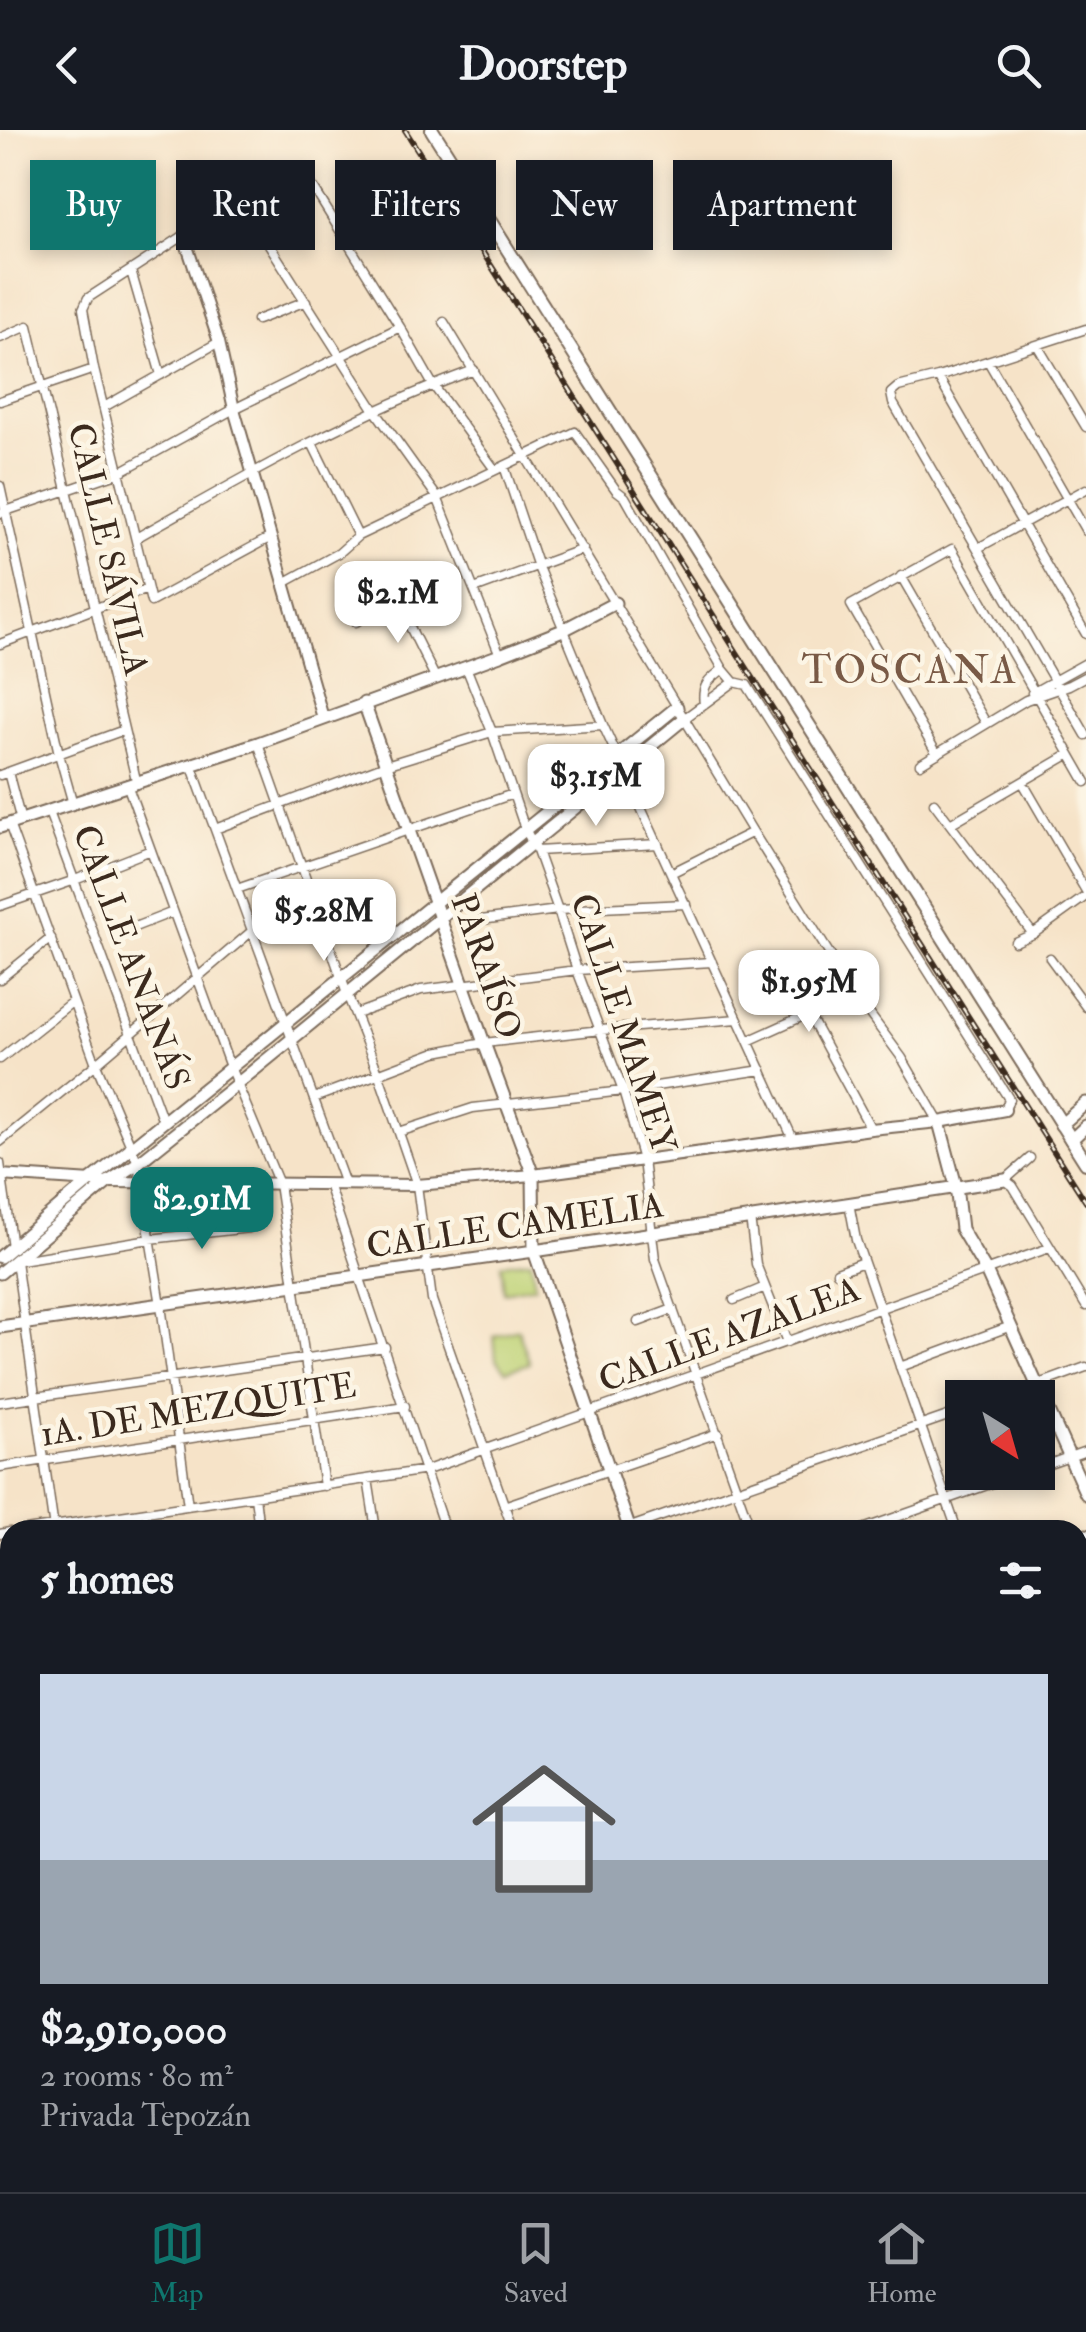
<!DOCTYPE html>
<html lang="en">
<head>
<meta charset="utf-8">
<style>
  :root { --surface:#171b24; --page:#242831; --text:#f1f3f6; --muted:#9ea1a6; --line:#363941; --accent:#0f766e }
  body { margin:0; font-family:"IM FELL Double Pica",serif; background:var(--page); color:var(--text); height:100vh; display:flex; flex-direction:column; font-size:38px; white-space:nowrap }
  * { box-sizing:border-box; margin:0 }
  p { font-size:32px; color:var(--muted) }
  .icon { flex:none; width:55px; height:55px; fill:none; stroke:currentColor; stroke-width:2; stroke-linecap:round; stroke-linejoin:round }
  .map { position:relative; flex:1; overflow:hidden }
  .details { position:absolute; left:0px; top:1390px; width:1088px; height:672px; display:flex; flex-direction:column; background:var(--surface); border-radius:30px 30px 0 0; box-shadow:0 5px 15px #0003 }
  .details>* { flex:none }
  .hud { position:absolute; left:30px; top:30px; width:1028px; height:90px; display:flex; gap:20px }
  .needle { width:65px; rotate:143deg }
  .tools { position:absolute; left:945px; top:1250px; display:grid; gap:20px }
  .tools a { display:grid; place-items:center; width:110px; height:110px; border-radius:0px; background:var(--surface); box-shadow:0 5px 15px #0003; font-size:50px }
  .price { position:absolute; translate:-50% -85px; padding:0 22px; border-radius:20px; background:#fff; color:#222; font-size:32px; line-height:65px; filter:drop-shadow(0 2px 5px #0008) }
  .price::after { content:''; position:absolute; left:50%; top:60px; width:30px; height:22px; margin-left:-15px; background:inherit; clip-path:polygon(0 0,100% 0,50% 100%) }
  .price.selected { background:var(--accent); color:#fff }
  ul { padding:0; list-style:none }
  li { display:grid; align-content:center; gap:20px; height:530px; padding:0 40px }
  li+li { border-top:2px solid var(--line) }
  li span { display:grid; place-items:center; height:310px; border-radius:0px; color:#555 }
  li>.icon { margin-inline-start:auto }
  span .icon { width:180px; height:180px; fill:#fffc; stroke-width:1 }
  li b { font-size:42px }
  h2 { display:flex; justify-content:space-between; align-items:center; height:120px; padding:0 40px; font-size:42px }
  .tag { padding:0 35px; border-radius:0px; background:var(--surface); box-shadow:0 5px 15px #0003; font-size:35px; line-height:90px }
  .tag.selected { background:var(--accent); color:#fff }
  header { display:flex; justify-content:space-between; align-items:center; height:130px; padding:0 40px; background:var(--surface); font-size:45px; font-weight:700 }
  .tabs { display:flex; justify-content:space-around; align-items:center; height:140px; border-top:2px solid var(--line); background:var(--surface); font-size:28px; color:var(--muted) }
  .tabs a { display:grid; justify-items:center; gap:5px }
  .tabs .selected { color:var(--accent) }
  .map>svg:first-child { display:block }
  .green { fill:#bed275; stroke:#7c7e4a; stroke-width:2.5 }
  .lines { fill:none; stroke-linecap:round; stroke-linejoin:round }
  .minor-casing { stroke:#7c6b5a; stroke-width:11 }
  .tertiary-casing { stroke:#7c6b5a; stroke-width:14 }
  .secondary-casing { stroke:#7c6b5a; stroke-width:15 }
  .primary-casing { stroke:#7c6b5a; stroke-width:16 }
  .minor { stroke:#fff; stroke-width:8 }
  .tertiary { stroke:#fff; stroke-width:10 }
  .secondary { stroke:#fff; stroke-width:11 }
  .primary { stroke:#fff; stroke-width:12 }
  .rail-casing { stroke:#3b2a1e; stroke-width:6 }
  .rail { stroke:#fcf5e5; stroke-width:2.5; stroke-dasharray:8; stroke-linecap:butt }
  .primary-bridge-casing { stroke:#7c6b5a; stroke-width:16; stroke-linecap:butt }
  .primary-bridge { stroke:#fff; stroke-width:12 }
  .labels { text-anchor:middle; stroke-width:9; stroke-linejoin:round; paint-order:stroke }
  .street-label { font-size:35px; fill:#3b2a1e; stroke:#fcf5e5 }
  .quarter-label { font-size:40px; letter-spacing:2.5px; fill:#795a46; stroke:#fcf5e5 }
</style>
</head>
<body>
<header><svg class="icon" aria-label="back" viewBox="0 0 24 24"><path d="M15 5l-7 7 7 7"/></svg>Doorstep<svg class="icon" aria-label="search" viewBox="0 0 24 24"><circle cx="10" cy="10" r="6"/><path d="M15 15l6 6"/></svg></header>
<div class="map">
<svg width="1086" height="2062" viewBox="0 0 1086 2062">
  <rect width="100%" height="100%" fill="#fcf5e5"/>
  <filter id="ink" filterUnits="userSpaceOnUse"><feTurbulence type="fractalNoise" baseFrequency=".01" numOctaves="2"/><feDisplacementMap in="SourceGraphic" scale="20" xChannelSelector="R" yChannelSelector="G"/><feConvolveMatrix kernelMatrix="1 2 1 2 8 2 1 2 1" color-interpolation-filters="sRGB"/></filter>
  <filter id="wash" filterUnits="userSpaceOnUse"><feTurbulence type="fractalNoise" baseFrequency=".0048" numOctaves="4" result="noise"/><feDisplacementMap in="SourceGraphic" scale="40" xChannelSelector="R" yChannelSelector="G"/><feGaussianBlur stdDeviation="2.25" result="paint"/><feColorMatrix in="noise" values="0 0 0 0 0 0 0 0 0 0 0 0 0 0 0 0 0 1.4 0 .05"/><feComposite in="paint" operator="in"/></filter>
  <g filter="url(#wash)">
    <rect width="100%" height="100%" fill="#f6e3c8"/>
    <!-- green -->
    <path class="green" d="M531 1130 535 1156 504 1162 501 1134Z
      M518 1199 530 1233 506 1241 496 1229 494 1206Z"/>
  </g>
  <g filter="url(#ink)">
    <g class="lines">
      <defs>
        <path id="minor" d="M303 41 400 197 433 255 495 340
          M131 141 161 245
          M257 190 306 171
          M444 192 753 702 854 863 902 928 939 992
          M1086 199 938 247 898 257 891 263 893 273 1086 605
          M0 208 28 196 137 654
          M1037 215 1086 297
          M988 231 1086 401
          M938 247 1086 504
          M0 271 94 239
          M104 277 219 212
          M312 313 358 406
          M504 336 538 437 603 595 793 1009
          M0 356 59 624 73 674
          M0 383 120 342 234 279 400 197
          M271 407 151 472 94 239 83 179 88 168 240 69 376 282 437 367 500 525
          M136 408C245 346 356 283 474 240
          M978 418 1086 359
          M901 446 986 593
          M284 453 339 423 358 406 575 302 616 360 625 367 723 539 734 552 747 555 1009 969 1005 980
          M474 459 583 419
          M356 492 379 478 404 485 435 547
          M0 514 147 459
          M466 537 492 602 525 699 537 721 558 780 577 840 623 961 643 1030 655 1129 751 1400
          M1032 563 1086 533
          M704 574C701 555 709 550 723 539
          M685 588 734 552
          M258 613 347 864 379 945 417 1055 432 1170 513 1400
          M937 624 851 475 952 419 1086 652
          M191 634 345 1054
          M920 634 1026 570 1069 555 1086 546
          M8 642 21 691
          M0 645 124 600
          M1023 653 1086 761
          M128 657 230 937 279 1054 324 1356
          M934 673 1033 804
          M49 682 163 991
          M9 694 96 934 138 1033 161 1175 188 1376
          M950 694 1070 624
          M215 699 386 635 492 602 603 595
          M537 721 658 714
          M671 743 753 702
          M237 759 513 664
          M0 776 75 750 151 720
          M481 790 558 780 686 774
          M132 798 173 782
          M1015 812 1033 804 1086 766
          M1050 828 1086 877
          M0 849 51 808
          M356 884 421 860 577 840 712 832
          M809 885 871 999
          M748 911 854 863
          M0 929 73 871
          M314 968 436 922 484 913 601 900 738 889
          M399 1002 473 978 623 961 762 940
          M0 1012 96 934 252 801
          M1030 1028 1005 1050 1013 1056 1086 1176
          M0 1033 12 1117
          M328 1054 445 1400
          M849 1073 856 1110 957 1400
          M750 1088 756 1134 787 1212
          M20 1130 150 1109 249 1098
          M16 1131 54 1399
          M837 1142 863 1132
          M734 1170 765 1157
          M638 1192 673 1179
          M900 1237 1011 1196
          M1001 1268 1086 1237
          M0 1272 385 1217
          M0 1337 405 1276
          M1038 1338 1086 1321
          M368 1349 376 1400
          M255 1366 259 1400
          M504 1376 718 1303
          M136 1384 139 1400
          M26 1400 427 1340 1049 1118
          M622 1400 962 1281
          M860 1400 1024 1342
          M0 1404 10 1402
          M0 1466 10 1465
          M0 1533 10 1531
          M0 1603 10 1602
          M1078 1635 1086 1658
          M0 1667 10 1666
          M0 1826H10
          M0 1842H10
          M0 1869 10 1866
          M1078 1871 1086 1895
          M0 1924 10 1921
          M0 1997 10 2002
          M369 2052 373 2062
          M652 2052 655 2062
          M666 2052 669 2062
          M750 2052 753 2062
          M973 2052 977 2062"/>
        <path id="tertiary" d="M184 107 219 212 234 279 323 588
          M0 1045 108 1052 417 1055 533 1045 871 999 939 992 1005 980"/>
        <path id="secondary" d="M364 573 484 913 533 1045 534 1121 630 1400
          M0 697 258 613 500 525 563 500 615 473
          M939 992 956 1056 961 1099 986 1141 1086 1364
          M1061 995 1086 973
          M1071 1010 1086 996
          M0 1127 90 1051 677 577
          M0 1143 108 1052 138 1033 237 954 685 588
          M0 1197 534 1121 1005 1050
          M1078 1408 1086 1405
          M1078 1431 1086 1428
          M1078 1639 1086 1636
          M1078 1790 1086 1776
          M1078 1853 1086 1841
          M1078 2044 1086 2041
          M440 2052 448 2062
          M860 2052 863 2062
          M905 2062 911 2052
          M944 2062 951 2052
          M1038 2062 1059 2052"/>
        <path id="primary" d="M432 0 1086 1033
          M1078 1808 1086 1795
          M1078 1833 1086 1820
          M932 2062 937 2052"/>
      </defs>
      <!-- minor casing -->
      <use href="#minor" class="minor-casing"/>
      <!-- tertiary casing -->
      <use href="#tertiary" class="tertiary-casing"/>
      <!-- secondary casing -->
      <use href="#secondary" class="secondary-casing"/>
      <!-- primary casing -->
      <use href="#primary" class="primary-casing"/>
      <!-- minor -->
      <use href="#minor" class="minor"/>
      <!-- tertiary -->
      <use href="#tertiary" class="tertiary"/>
      <!-- secondary -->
      <use href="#secondary" class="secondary"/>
      <!-- primary -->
      <use href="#primary" class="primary"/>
      <defs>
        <path id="rail" d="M405 0 1086 1072"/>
      </defs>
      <!-- rail casing -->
      <use href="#rail" class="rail-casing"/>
      <!-- rail -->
      <use href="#rail" class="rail"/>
      <defs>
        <path id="primary-bridge" d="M918 2062 924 2052"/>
      </defs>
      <!-- primary-bridge casing -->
      <use href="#primary-bridge" class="primary-bridge-casing"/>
      <!-- primary-bridge -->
      <use href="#primary-bridge" class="primary-bridge"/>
    </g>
  </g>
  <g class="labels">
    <!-- street labels -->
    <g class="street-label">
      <text transform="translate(109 419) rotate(77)" y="12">CALLE SÁVILA</text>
      <text transform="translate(132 827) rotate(70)" y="12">CALLE ANANÁS</text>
      <text transform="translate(487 836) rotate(71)" y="12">PARAÍSO</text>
      <text transform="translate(624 893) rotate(72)" y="12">CALLE MAMEY</text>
      <text transform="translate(515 1095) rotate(-8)" y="12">CALLE CAMELIA</text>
      <text transform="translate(729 1204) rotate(-20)" y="12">CALLE AZALEA</text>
      <text transform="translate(198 1279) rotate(-9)" y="12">1A. DE MEZQUITE</text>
    </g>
    <!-- quarter labels -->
    <g class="quarter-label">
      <text x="910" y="553">TOSCANA</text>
    </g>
  </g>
</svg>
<div class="tools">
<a><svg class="needle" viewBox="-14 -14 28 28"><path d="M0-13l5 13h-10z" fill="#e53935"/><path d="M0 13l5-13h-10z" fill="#9ea1a6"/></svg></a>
</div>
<b class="price" style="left:398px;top:516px">$2.1M</b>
<b class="price" style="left:596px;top:699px">$3.15M</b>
<b class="price" style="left:324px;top:834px">$5.28M</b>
<b class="price" style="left:809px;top:905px">$1.95M</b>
<b class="price selected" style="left:202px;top:1122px">$2.91M</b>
<div class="hud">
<a class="tag selected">Buy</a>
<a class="tag">Rent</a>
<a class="tag">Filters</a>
<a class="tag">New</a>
<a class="tag">Apartment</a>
</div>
<section class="details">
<h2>5 homes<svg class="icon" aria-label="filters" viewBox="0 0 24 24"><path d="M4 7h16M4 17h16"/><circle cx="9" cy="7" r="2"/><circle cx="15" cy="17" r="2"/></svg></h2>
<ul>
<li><span style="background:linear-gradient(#c9d6e8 60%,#9aa5b1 0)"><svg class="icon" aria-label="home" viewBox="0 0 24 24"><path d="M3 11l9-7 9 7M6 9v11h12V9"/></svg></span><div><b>$2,910,000</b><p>2 rooms · 80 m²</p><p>Privada Tepozán</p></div></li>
</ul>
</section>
</div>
<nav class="tabs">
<a class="selected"><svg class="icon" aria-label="map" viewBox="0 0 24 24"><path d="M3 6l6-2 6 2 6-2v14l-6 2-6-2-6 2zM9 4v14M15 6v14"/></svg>Map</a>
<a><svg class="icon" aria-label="saved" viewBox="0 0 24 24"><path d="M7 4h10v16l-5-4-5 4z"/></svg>Saved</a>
<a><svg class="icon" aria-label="home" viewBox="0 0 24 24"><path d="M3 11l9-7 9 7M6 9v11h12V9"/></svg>Home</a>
</nav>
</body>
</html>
